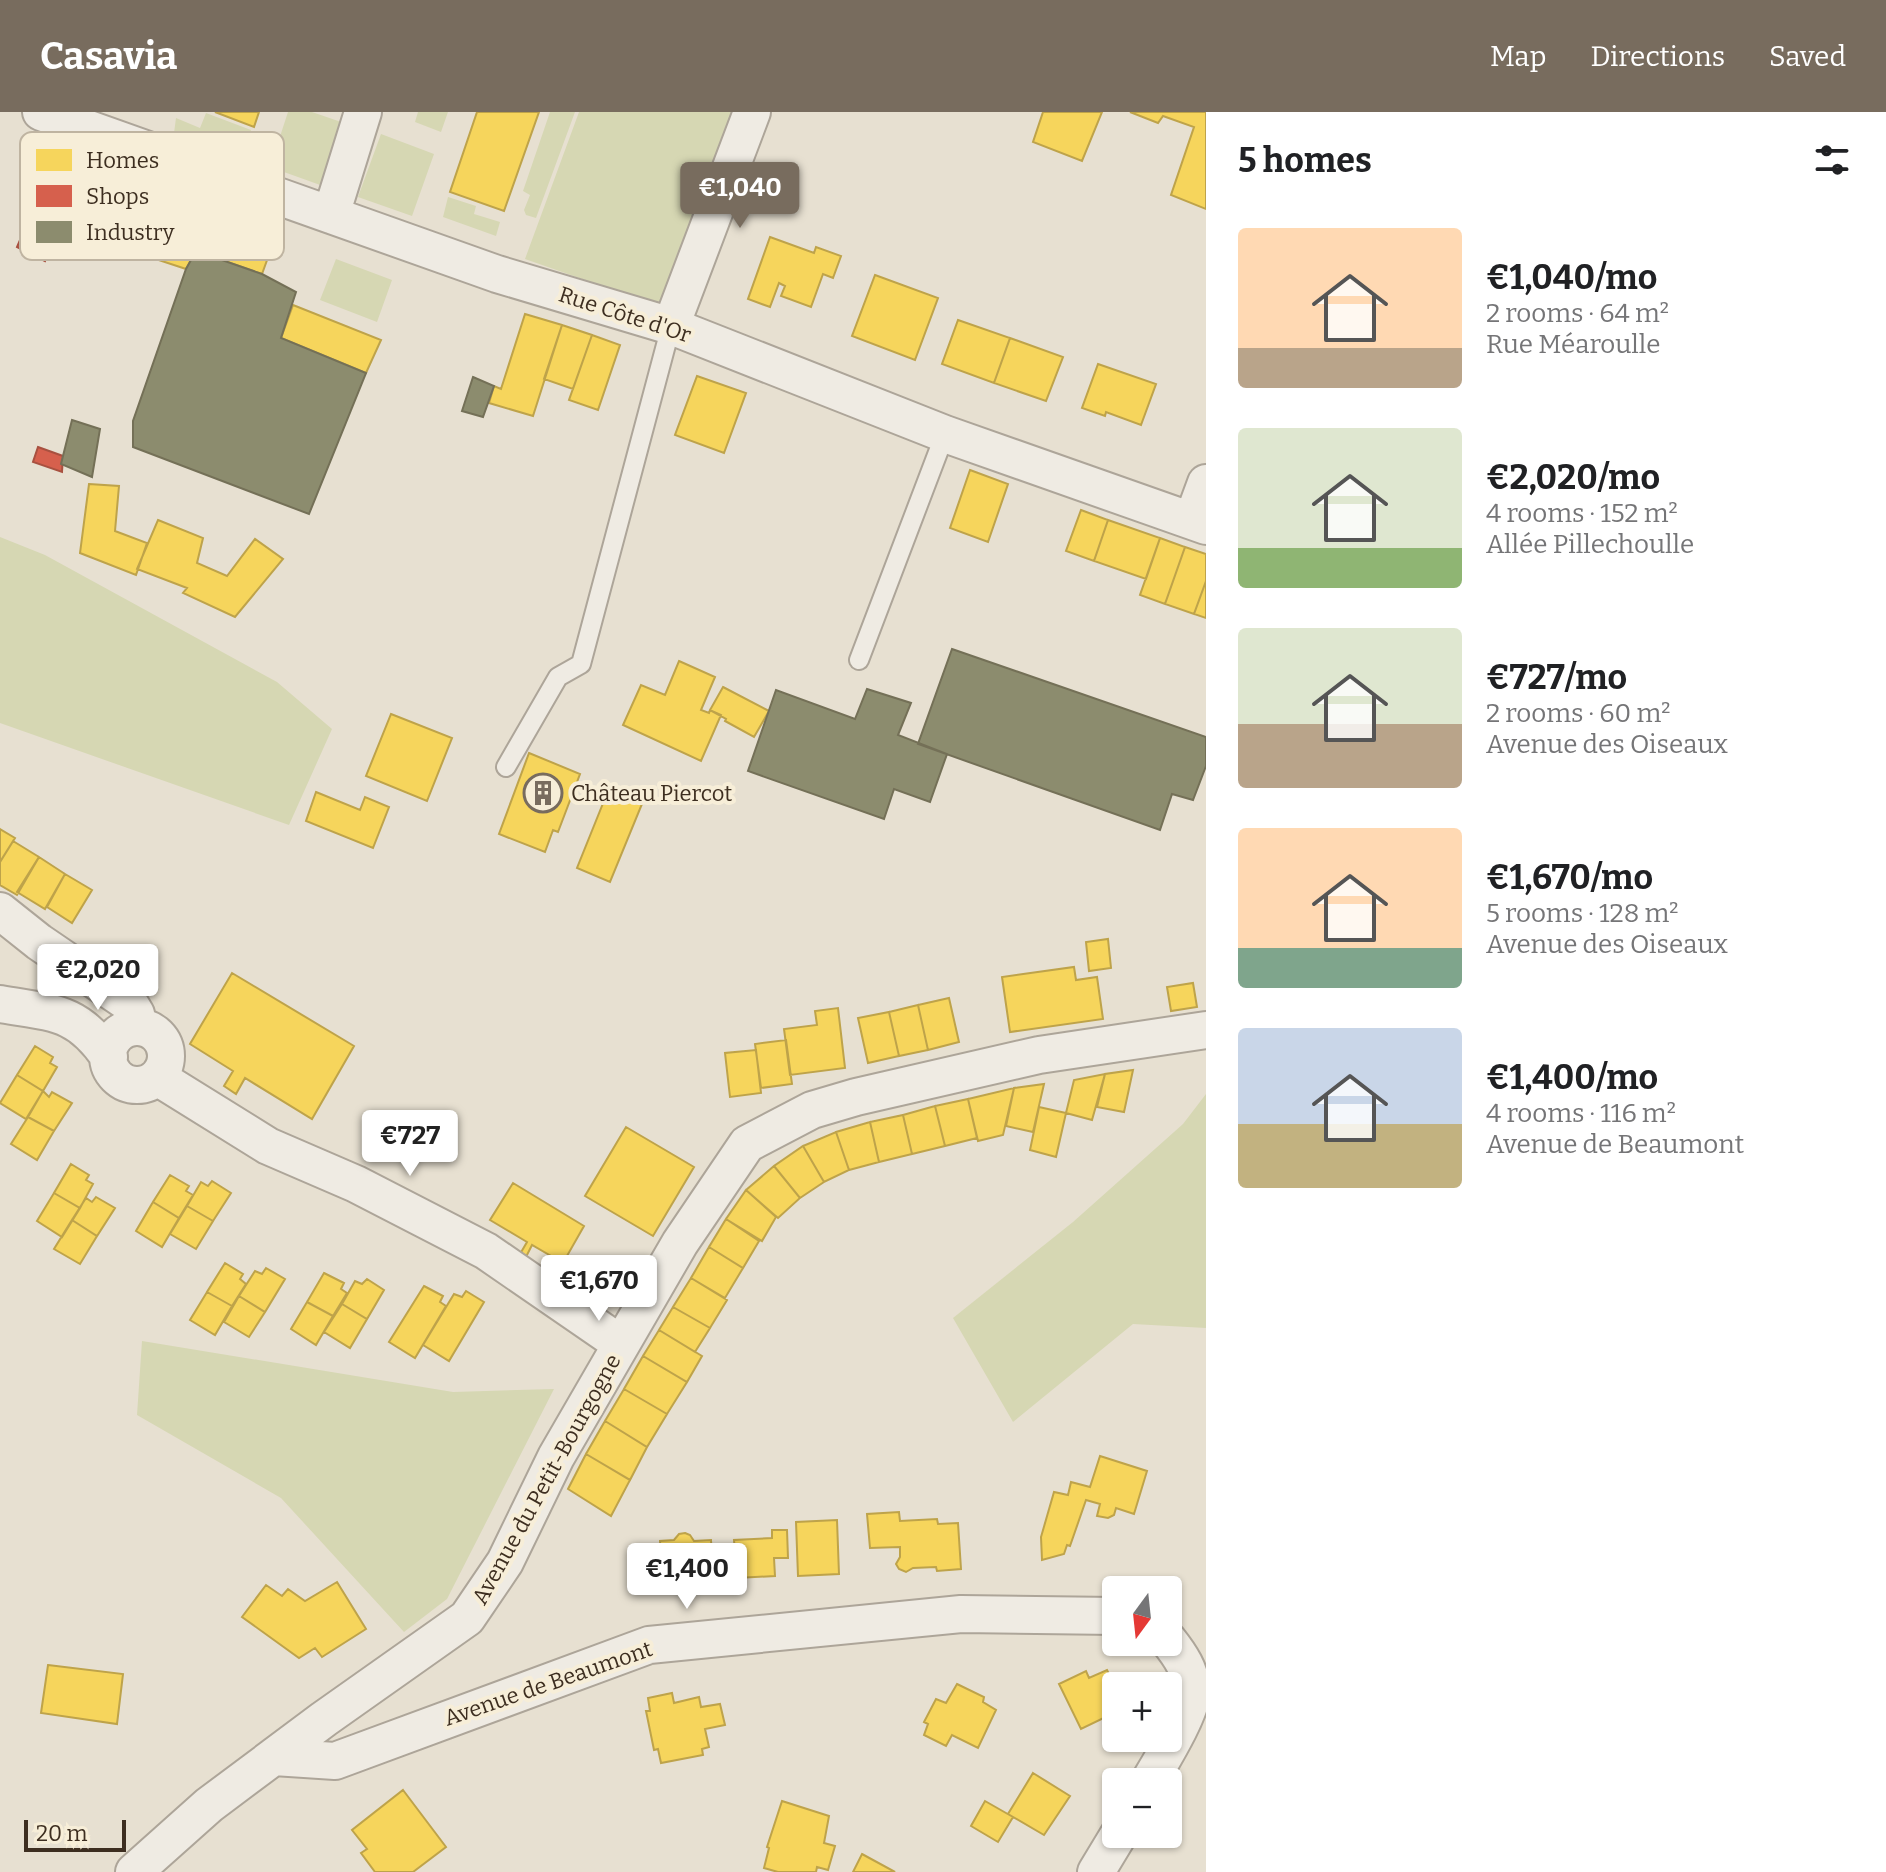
<!DOCTYPE html>
<html lang="en">
<head>
<meta charset="utf-8">
<style>
  :root { --surface:#fff; --page:#f2f2f2; --text:#202124; --muted:#757577; --accent:#786c5e }
  body { margin:0; font-family:Bitter,serif; background:var(--page); color:var(--text); height:100vh; display:flex; flex-direction:column; font-size:30px; white-space:nowrap }
  * { box-sizing:border-box; margin:0 }
  p { font-size:26px; color:var(--muted) }
  .icon { flex:none; width:44px; height:44px; fill:none; stroke:currentColor; stroke-width:2; stroke-linecap:round; stroke-linejoin:round }
  .map { position:relative; flex:1; overflow:hidden }
  .side { display:flex; flex-direction:column; background:var(--surface); width:680px }
  .side>* { flex:none }
  .needle { width:52px; rotate:195deg }
  .fabs { position:absolute; left:1102px; top:1464px; display:grid; gap:16px }
  .fabs a { display:grid; place-items:center; width:80px; height:80px; border-radius:8px; background:var(--surface); box-shadow:0 2px 6px #0004; font-size:40px }
  .scale { position:absolute; left:24px; bottom:20px; width:102px; box-sizing:border-box; padding-left:8px; border:4px solid #3d2e20; border-top:0; font-size:22px; line-height:28px; white-space:nowrap; color:#3d2e20; -webkit-text-stroke:6px #f7eed8; paint-order:stroke }
  .price { position:absolute; translate:-50% -68px; padding:0 18px; border-radius:8px; background:#fff; color:#222; font-size:26px; line-height:52px; filter:drop-shadow(0 2px 4px #0008) }
  .price::after { content:''; position:absolute; left:50%; top:48px; width:24px; height:18px; margin-left:-12px; background:inherit; clip-path:polygon(0 0,100% 0,50% 100%) }
  .price.on { background:var(--accent); color:#fff }
  ul { padding:0; list-style:none }
  li { display:flex; align-items:center; gap:24px; height:200px; padding:0 32px }
  li span { display:grid; place-items:center; flex:none; width:224px; height:160px; border-radius:8px; color:#555 }
  li>.icon { margin-inline-start:auto }
  span .icon { width:96px; height:96px; fill:#fffc; stroke-width:1 }
  li b { font-size:34px }
  h2 { display:flex; justify-content:space-between; align-items:center; height:96px; padding:0 32px; font-size:34px }
  header { display:flex; align-items:center; gap:48px; box-sizing:border-box; height:112px; padding:0 40px; background:var(--accent); color:#fff }
  header strong { font-size:38px }
  nav { display:flex; gap:44px; margin-inline-start:auto; font-size:28px }
  main { display:flex; flex:1; min-height:0 }
  .map>svg:first-child { display:block }
  .green { fill:#d6d7b3 }
  .homes { fill:#f6d55c; stroke:#bea34a; stroke-width:2 }
  .shops { fill:#d6604d; stroke:#a85140; stroke-width:2 }
  .industry { fill:#8c8c6e; stroke:#747057; stroke-width:2 }
  .lines { fill:none; stroke-linecap:round; stroke-linejoin:round }
  .service-casing { stroke:#ada599; stroke-width:22 }
  .minor-casing { stroke:#ada599; stroke-width:40 }
  .service { stroke:#efebe3; stroke-width:18 }
  .minor { stroke:#efebe3; stroke-width:36 }
  .labels { text-anchor:middle; stroke-width:8; stroke-linejoin:round; paint-order:stroke }
  .street-label { font-size:22px; fill:#3d2e20; stroke:#f7eed8 }
  .poi-label { font-size:22px; fill:#3d2e20; stroke:#f7eed8; text-anchor:start }
  .key { fill:#f7eed8; stroke:#bfb4a1; stroke-width:2 }
  .key-label { font-size:22px; fill:#3d2e20 }
</style>
</head>
<body>
<header>
<strong>Casavia</strong>
<nav><a>Map</a><a>Directions</a><a>Saved</a></nav>
</header>
<main>
<div class="map">
<svg width="1206" height="1760" viewBox="0 0 1206 1760">
  <rect width="100%" height="100%" fill="#e7e0d1"/>
  <!-- green -->
  <path class="green" d="M288 0H312L344 11 323 74 270 55Z
    M418 0H448L441 20 415 10Z
    M550 0H575L536 106 526 103 524 98 530 83 523 79Z
    M579 0H733L665 196 525 147Z
    M206 1 251 18 241 44 174 21 176 6 200 16Z
    M381 22 434 42 412 104 358 85Z
    M448 85 476 94 474 102 500 110 496 124 443 105Z
    M336 147 392 168 377 210 320 188Z
    M0 425 45 443 277 570 332 617 289 713 0 611Z
    M1206 982V1216L1133 1212 1013 1310 953 1206 1073 1110 1183 1012Z
    M142 1229 453 1280 554 1277 447 1487 404 1520 281 1386 137 1303Z"/>
  <!-- homes -->
  <path class="homes" d="M215 0H259L254 15Z
    M477 0H539L504 99 450 80Z
    M1043 0H1102L1082 49 1033 30Z
    M1130 0H1206V97L1171 83 1194 15 1163 4 1158 11Z
    M121 59 214 91 196 139 186 157 98 128Z
    M214 91 279 115 262 162 196 139Z
    M770 125 814 141 816 135 841 144 833 166 823 162 811 195 781 184 785 174 779 171 770 195 748 187Z
    M875 163 938 186 915 248 852 224Z
    M293 193 381 228 366 261 281 226Z
    M525 202 562 213 533 304 489 291 494 274 501 277Z
    M958 208 1010 226 994 271 942 252Z
    M562 213 592 223 573 277 544 267Z
    M592 223 620 233 598 298 569 288Z
    M1010 226 1063 245 1046 289 994 271Z
    M1098 252 1156 272 1141 313 1106 300 1105 304 1082 296Z
    M697 264 746 281 724 341 675 323Z
    M970 358 1008 372 988 430 950 416Z
    M89 372 119 374 115 419 147 431 136 463 80 441Z
    M1081 398 1108 408 1094 449 1066 439Z
    M158 408 203 426 197 451 227 464 255 427 283 447 235 505 183 481 187 476 137 457Z
    M1108 408 1160 426 1146 467 1094 449Z
    M1160 426 1185 435 1165 492 1140 483Z
    M1185 435 1206 442V469L1194 502 1165 492Z
    M1206 469V506L1194 502Z
    M679 549 715 565 701 598 709 601 710 598 721 603 701 649 623 613 641 573 665 583Z
    M723 575 769 599 754 625 725 609 726 607 710 598Z
    M391 602 452 626 427 689 366 664Z
    M529 641 580 662 558 720 553 718 545 740 499 722Z
    M610 674 644 687 610 770 577 756Z
    M316 680 360 698 365 685 389 695 373 736 306 709Z
    M0 717 15 726 0 750Z
    M13 729 39 745 17 783 0 773V750Z
    M39 745 65 762 45 797 17 780Z
    M65 762 92 778 72 811 47 795Z
    M1108 827 1111 856 1089 859 1086 830Z
    M1074 855 1076 868 1097 865 1103 907 1010 920 1002 865Z
    M232 861 354 934 312 1007 245 966 236 982 224 974 233 959 190 932Z
    M1193 871 1197 895 1171 899 1167 875Z
    M949 886 959 930 928 938 918 893Z
    M918 893 928 938 899 944 889 900Z
    M838 896 845 956 790 963 784 917 817 913 815 899Z
    M889 900 899 944 868 951 858 906Z
    M786 928 792 972 761 976 755 932Z
    M35 934 53 945 50 951 57 955 43 979 17 963Z
    M756 938 761 981 730 985 725 941Z
    M1133 958 1124 1000 1097 995 1105 962Z
    M1105 962 1092 1008 1066 1001 1074 968Z
    M17 963 43 979 26 1007 0 991Z
    M1044 972 1033 1020 1006 1014 1014 976Z
    M1014 976 1003 1023 978 1029 968 987Z
    M43 979 49 985 52 980 72 991 54 1019 28 1005Z
    M968 987 977 1026 945 1034 935 994Z
    M935 994 945 1034 912 1042 903 1003Z
    M1039 995 1066 1001 1056 1045 1030 1038Z
    M903 1003 912 1042 879 1050 870 1010Z
    M28 1005 54 1019 37 1048 11 1032Z
    M870 1010 879 1050 849 1058 836 1020Z
    M626 1015 694 1055 653 1124 585 1084Z
    M836 1020 849 1058 824 1070 803 1034Z
    M803 1034 824 1070 800 1086 774 1054Z
    M71 1052 89 1063 86 1068 93 1072 80 1096 54 1081Z
    M774 1054 800 1086 778 1106 746 1078Z
    M170 1063 189 1074 186 1079 193 1083 179 1106 153 1090Z
    M212 1069 231 1081 213 1109 187 1094 201 1070 208 1074Z
    M513 1071 584 1114 563 1151 532 1133 526 1145 520 1142 527 1130 490 1108Z
    M746 1078 776 1105 762 1129 726 1107Z
    M54 1081 80 1096 62 1125 37 1109Z
    M96 1085 115 1096 97 1124 72 1108 86 1086 92 1090Z
    M153 1090 179 1106 162 1135 136 1119Z
    M187 1094 213 1109 196 1137 170 1122Z
    M726 1107 759 1129 743 1156 709 1135Z
    M72 1108 97 1124 80 1152 54 1137Z
    M709 1135 743 1156 725 1186 691 1166Z
    M225 1151 243 1162 240 1167 246 1172 232 1194 207 1180Z
    M266 1156 285 1167 265 1200 239 1184 255 1159 262 1162Z
    M324 1161 344 1171 341 1177 347 1181 333 1204 307 1190Z
    M691 1166 727 1188 710 1216 673 1195Z
    M367 1167 384 1178 367 1207 342 1192 355 1169 362 1172Z
    M424 1174 443 1184 440 1190 446 1194 415 1246 389 1230Z
    M466 1179 484 1190 449 1249 423 1233 454 1182 462 1185Z
    M207 1180 232 1194 215 1223 190 1208Z
    M239 1184 265 1200 249 1225 224 1210Z
    M307 1190 333 1204 316 1233 291 1217Z
    M342 1192 367 1207 350 1236 324 1220Z
    M673 1195 710 1216 695 1240 659 1218Z
    M659 1218 702 1244 687 1270 643 1244Z
    M643 1244 687 1270 667 1302 624 1277Z
    M624 1277 667 1302 647 1335 605 1309Z
    M605 1309 647 1335 630 1368 586 1342Z
    M586 1342 630 1368 611 1404 568 1377Z
    M1100 1344 1147 1359 1134 1402 1116 1396 1114 1403 1108 1406 1097 1404 1100 1392 1086 1388 1070 1434 1067 1433 1064 1442 1042 1448 1041 1425 1054 1380 1068 1383 1071 1370 1090 1375Z
    M899 1400 900 1409 937 1407 938 1412 958 1411 961 1457 937 1459 936 1455 913 1456 906 1460 899 1457 896 1452 900 1445V1435L870 1436 867 1402Z
    M837 1408 839 1462 798 1464 796 1410Z
    M772 1418H787L788 1446H774L775 1464 737 1466 734 1428 772 1426Z
    M685 1421 690 1423 694 1429 711 1428 713 1459 704 1461 703 1466 699 1469 692 1468 690 1456 677 1458V1453L662 1456 660 1429 674 1428 679 1422Z
    M337 1470 366 1517 322 1545 315 1536 299 1546 242 1505 266 1473 282 1484 288 1477 305 1489Z
    M48 1553 123 1562 117 1612 41 1601Z
    M1107 1558 1116 1577V1600L1081 1617 1059 1572 1086 1559 1089 1566Z
    M957 1572 984 1585 983 1590 996 1598 978 1636 952 1623 946 1634 924 1623 928 1612 924 1610 936 1587 946 1591Z
    M672 1581 674 1591 699 1585 701 1595 720 1592 725 1613 705 1617 709 1635 702 1637 703 1643 661 1651 658 1637 654 1638 646 1599H650L648 1586Z
    M1033 1661 1070 1684 1044 1723 1008 1702Z
    M403 1678 446 1735 413 1760H375L361 1741 367 1737 352 1718Z
    M782 1689 829 1704 824 1731 835 1734 828 1758 817 1755 816 1760H778L764 1756 769 1736 767 1735Z
    M985 1689 1013 1705 998 1730 971 1714Z
    M862 1742 895 1760H853Z"/>
  <!-- shops -->
  <path class="shops" d="M57 42 84 54 45 149 17 135Z
    M38 335 63 344 62 360 33 350Z"/>
  <!-- industry -->
  <path class="industry" d="M196 139 262 162 296 180 281 226 366 261 309 402 133 335V309L186 157Z
    M473 265 494 274 483 305 462 299Z
    M72 308 100 317 92 365 61 352Z
    M952 537 1206 625V654L1193 688 1172 682 1160 718 918 632Z
    M867 577 911 591 898 623 947 642 930 690 894 677 884 707 748 659 776 578 855 607Z"/>
  <g class="lines">
    <defs>
      <path id="service" d="M859 548 945 322
        M506 655 558 565 581 552 671 214"/>
      <path id="minor" d="M41 0 497 162 671 214 945 322 1206 414
        M331 103 363 0
        M671 214 752 0
        M1192 409 1206 371
        M0 799 39 830 130 892 136 902 139 915
        M0 892C52 901 77 898 109 945
        M108 944a29 29 0 1 1 58 0a29 29 0 1 1-58 0Z
        M157 965 268 1034 356 1072 486 1139 621 1232
        M274 1645 335 1649 649 1533 961 1502 1116 1504
        M1149 1670C1160 1651 1193 1598 1192 1579 1191 1559 1180 1543 1168 1528
        M134 1760 209 1693 324 1607 467 1506 505 1450 556 1345 680 1131 747 1032 812 998 856 985 1039 943 1206 918
        M1096 1760 1119 1722"/>
    </defs>
    <!-- service casing -->
    <use href="#service" class="service-casing"/>
    <!-- minor casing -->
    <use href="#minor" class="minor-casing"/>
    <!-- service -->
    <use href="#service" class="service"/>
    <!-- minor -->
    <use href="#minor" class="minor"/>
  </g>
  <!-- icons -->
  <defs>
    <symbol id="building-ring" viewBox="-11 -11 22 22"><circle r="9.5" fill="#f7eed8" stroke="#786c5e" stroke-width="1.5"/><path d="M-4-6H4V6H1V3H-1V6H-4ZM-2.5-4.3h1.7v1.8h-1.7ZM.8-4.3h1.7v1.8H.8ZM-2.5-1h1.7V.8h-1.7ZM.8-1h1.7V.8H.8Z" fill="#786c5e"/></symbol>
  </defs>
  <g fill-rule="evenodd">
    <use href="#building-ring" x="521" y="659" width="44" height="44"/>
  </g>
  <g class="labels">
    <!-- street labels -->
    <g class="street-label">
      <text transform="translate(625 202) rotate(18)" y="8">Rue Côte d'Or</text>
      <text transform="translate(546 1367) rotate(-61)" y="8">Avenue du Petit-Bourgogne</text>
      <text transform="translate(548 1571) rotate(-19)" y="8">Avenue de Beaumont</text>
    </g>
    <!-- poi labels -->
    <g class="poi-label">
      <text x="571" y="689">Château Piercot</text>
    </g>
  </g>
  <!-- legend -->
  <rect x="20" y="20" width="264" height="128" rx="12" class="key"/>
  <rect x="36" y="37" width="36" height="22" fill="#f6d55c"/>
  <rect x="36" y="73" width="36" height="22" fill="#d6604d"/>
  <rect x="36" y="109" width="36" height="22" fill="#8c8c6e"/>
  <g class="key-label">
    <text x="86" y="56">Homes</text>
    <text x="86" y="92">Shops</text>
    <text x="86" y="128">Industry</text>
  </g>
</svg>
<div class="fabs">
<a><svg class="needle" viewBox="-14 -14 28 28"><path d="M0-13l5 13h-10z" fill="#e53935"/><path d="M0 13l5-13h-10z" fill="#757577"/></svg></a>
<a>+</a>
<a>−</a>
</div>
<div class="scale">20 m</div>
<b class="price on" style="left:740px;top:118px">€1,040</b>
<b class="price" style="left:98px;top:900px">€2,020</b>
<b class="price" style="left:410px;top:1066px">€727</b>
<b class="price" style="left:599px;top:1211px">€1,670</b>
<b class="price" style="left:687px;top:1499px">€1,400</b>
</div>
<section class="side">
<h2>5 homes<svg class="icon" aria-label="filters" viewBox="0 0 24 24"><path d="M4 7h16M4 17h16"/><circle cx="9" cy="7" r="2"/><circle cx="15" cy="17" r="2"/></svg></h2>
<ul>
<li><span style="background:linear-gradient(#ffd9b3 75%,#b9a48a 0)"><svg class="icon" aria-label="home" viewBox="0 0 24 24"><path d="M3 11l9-7 9 7M6 9v11h12V9"/></svg></span><div><b>€1,040/mo</b><p>2 rooms · 64 m²</p><p>Rue Méaroulle</p></div></li>
<li><span style="background:linear-gradient(#dfe7d0 75%,#8fb573 0)"><svg class="icon" aria-label="home" viewBox="0 0 24 24"><path d="M3 11l9-7 9 7M6 9v11h12V9"/></svg></span><div><b>€2,020/mo</b><p>4 rooms · 152 m²</p><p>Allée Pillechoulle</p></div></li>
<li><span style="background:linear-gradient(#dfe7d0 60%,#b9a48a 0)"><svg class="icon" aria-label="home" viewBox="0 0 24 24"><path d="M3 11l9-7 9 7M6 9v11h12V9"/></svg></span><div><b>€727/mo</b><p>2 rooms · 60 m²</p><p>Avenue des Oiseaux</p></div></li>
<li><span style="background:linear-gradient(#ffd9b3 75%,#7fa58c 0)"><svg class="icon" aria-label="home" viewBox="0 0 24 24"><path d="M3 11l9-7 9 7M6 9v11h12V9"/></svg></span><div><b>€1,670/mo</b><p>5 rooms · 128 m²</p><p>Avenue des Oiseaux</p></div></li>
<li><span style="background:linear-gradient(#c9d6e8 60%,#c2b280 0)"><svg class="icon" aria-label="home" viewBox="0 0 24 24"><path d="M3 11l9-7 9 7M6 9v11h12V9"/></svg></span><div><b>€1,400/mo</b><p>4 rooms · 116 m²</p><p>Avenue de Beaumont</p></div></li>
</ul>
</section>
</main>
</body>
</html>
